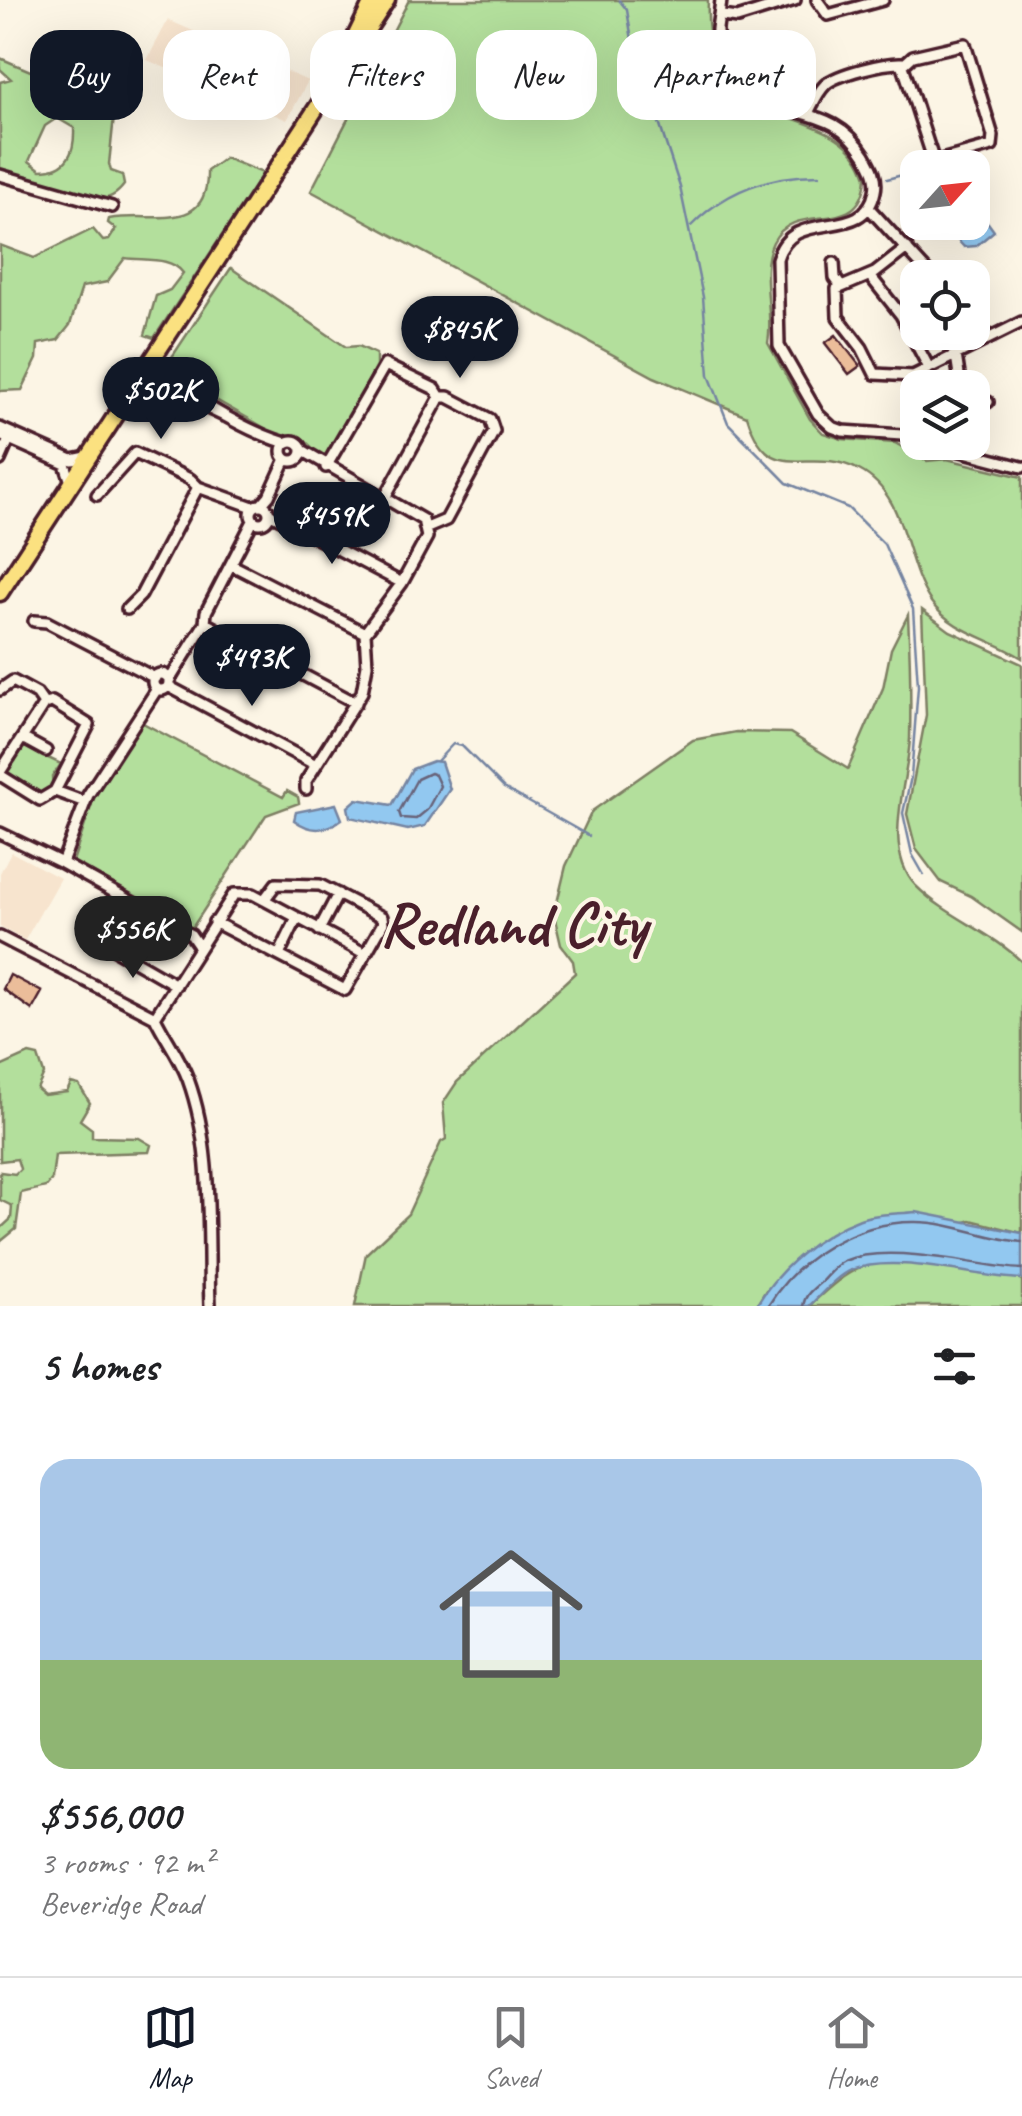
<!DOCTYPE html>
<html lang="en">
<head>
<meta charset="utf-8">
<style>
  :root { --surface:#fff; --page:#f6f6f6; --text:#202124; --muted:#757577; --line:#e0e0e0; --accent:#111827 }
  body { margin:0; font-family:Caveat,sans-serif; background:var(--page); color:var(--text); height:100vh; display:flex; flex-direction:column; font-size:38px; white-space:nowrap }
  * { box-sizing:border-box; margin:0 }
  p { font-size:32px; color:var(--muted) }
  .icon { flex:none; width:55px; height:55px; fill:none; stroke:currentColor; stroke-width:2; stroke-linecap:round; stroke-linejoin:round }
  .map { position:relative; height:1306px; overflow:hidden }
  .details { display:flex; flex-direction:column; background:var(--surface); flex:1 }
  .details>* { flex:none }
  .guide { position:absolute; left:30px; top:30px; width:962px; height:90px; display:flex; gap:20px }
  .needle { width:65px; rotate:63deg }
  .controls { position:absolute; left:900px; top:150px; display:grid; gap:20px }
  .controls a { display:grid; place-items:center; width:90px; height:90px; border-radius:20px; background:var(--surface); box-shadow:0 10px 40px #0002; font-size:50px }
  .price { position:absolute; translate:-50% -85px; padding:0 22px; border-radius:35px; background:var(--accent); color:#fff; font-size:32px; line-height:65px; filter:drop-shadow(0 2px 5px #0008) }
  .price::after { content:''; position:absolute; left:50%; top:60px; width:30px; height:22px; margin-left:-15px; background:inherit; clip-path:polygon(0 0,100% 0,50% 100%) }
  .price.active { background:#222; color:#fff }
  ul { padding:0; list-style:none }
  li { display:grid; align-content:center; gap:20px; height:530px; padding:0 40px }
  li+li { border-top:2px solid var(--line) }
  li span { display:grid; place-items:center; height:310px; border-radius:30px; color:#555 }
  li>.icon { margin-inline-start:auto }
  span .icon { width:180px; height:180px; fill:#fffc; stroke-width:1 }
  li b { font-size:42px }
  h2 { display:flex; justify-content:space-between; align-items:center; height:120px; padding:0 40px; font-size:42px }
  .chip { padding:0 35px; border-radius:30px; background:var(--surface); box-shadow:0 10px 40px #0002; font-size:35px; line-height:90px }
  .chip.active { background:var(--accent); color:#fff }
  .dock { display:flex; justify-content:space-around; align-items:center; height:140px; border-top:2px solid var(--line); background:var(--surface); font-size:28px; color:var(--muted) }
  .dock a { display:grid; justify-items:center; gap:5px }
  .dock .active { color:var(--accent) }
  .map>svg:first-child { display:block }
  .built { fill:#f7e4ce }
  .green { fill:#b3df9c; stroke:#7e7f64; stroke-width:2.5; fill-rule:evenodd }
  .water { fill:#92c8f0; stroke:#7584a1; stroke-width:2.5 }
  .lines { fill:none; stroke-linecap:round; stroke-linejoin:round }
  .shore { stroke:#67637a; stroke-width:2.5 }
  .stream { stroke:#7584a1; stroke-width:2.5 }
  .building { fill:#ebbd9a; stroke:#4a1f2b; stroke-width:2.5 }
  .minor-casing { stroke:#4a1f2b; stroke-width:16 }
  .highway-casing { stroke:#4a1f2b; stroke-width:21 }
  .minor { stroke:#fcf5e5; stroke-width:9 }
  .highway { stroke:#fbe180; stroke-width:14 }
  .labels { text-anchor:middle; stroke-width:8; stroke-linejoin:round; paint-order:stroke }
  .town-label { font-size:62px; font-weight:bold; fill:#4a1f2b; stroke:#fcf5e5 }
</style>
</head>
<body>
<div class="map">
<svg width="1022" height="1306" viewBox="0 0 1022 1306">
  <rect width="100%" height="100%" fill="#fcf5e5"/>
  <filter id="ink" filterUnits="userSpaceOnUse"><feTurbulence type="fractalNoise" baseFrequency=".01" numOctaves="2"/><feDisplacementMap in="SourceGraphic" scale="20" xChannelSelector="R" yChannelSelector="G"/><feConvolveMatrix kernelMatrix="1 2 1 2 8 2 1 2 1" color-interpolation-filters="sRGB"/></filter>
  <g filter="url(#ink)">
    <!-- built -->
    <path class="built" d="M168 20 308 81 287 120 147 60Z
      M11 852 60 878 25 940 0 927V873Z"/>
    <!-- green -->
    <path class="green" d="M409 0H708C701 149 840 90 866 177 862 242 796 197 773 242 759 270 774 312 768 343L810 419 823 433 842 439 895 443 927 461 947 459 1022 477V658C993 639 952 632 931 602 903 562 908 495 859 470 808 443 770 490 747 416L654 377 311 191Z
      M0 58 115 107 109 164 111 171 122 175 124 185C116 196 105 201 92 199L0 169V82L11 79 0 69ZM57 118 74 128C75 152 68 170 41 170L29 161 45 126Z
      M225 158 263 173 154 338 145 335 156 296 170 290 183 273C171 256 144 261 125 258L107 282 82 287 70 325 58 340 38 344 37 359 22 390 0 391V245L34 258 93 229 103 241 109 240 116 229 108 223 109 219C152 211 209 235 207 171Z
      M231 268 346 347 359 346 376 354V366L329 455 323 458 301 437 277 435 167 372 166 366Z
      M922 610 950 631 1022 664V932L971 896 941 882 916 849 907 814 926 715Z
      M908 615C910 656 911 697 910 738 908 781 881 849 916 886 947 917 990 931 1022 962V1233L971 1220 766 1290 756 1306H355L366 1254 408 1214 441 1142 446 1139 443 1103 457 1082 575 973 573 961 561 945 554 915 566 866 592 811 693 740 736 732 790 733 848 769 883 688 891 649Z
      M141 722 283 797 287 791 298 797 299 803 266 815 192 928 73 861 93 800Z
      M21 745 61 764 52 777 53 788 39 796 40 792 5 777 4 770 15 761 12 758Z
      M29 1054 38 1056 44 1074 37 1089 44 1095 67 1092 71 1083 79 1085 90 1103 80 1120 92 1129V1137L139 1138 151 1145 149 1152 55 1155 52 1179 46 1187 21 1193 16 1229 0 1242V1229L11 1219 12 1206 0 1200V1172L15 1174 20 1169 17 1159 0 1161V1067Z
      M927 1259 1022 1274V1306H809C856 1262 863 1262 927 1259Z"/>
    <!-- water -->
    <path class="water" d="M973 202 994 231 976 246 964 247 942 223 972 222Z
      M433 761 441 762 450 789 425 826 408 830 350 817 348 807 357 799 392 805 412 769Z
      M336 804 342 819C326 831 312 833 294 820L296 812Z
      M916 1212 1022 1233V1279C971 1277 898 1253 851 1270 836 1276 821 1295 809 1306H756C778 1269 819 1234 860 1219 877 1213 898 1214 916 1212Z"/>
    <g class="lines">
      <!-- shore -->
      <path class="shore" d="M430 773 435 775 440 786 427 810 416 819 401 818 399 812 417 779Z
        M768 1306C798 1256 857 1221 916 1222 952 1222 987 1239 1022 1242
        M803 1306C805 1294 812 1290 821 1282 828 1275 835 1265 844 1261 890 1242 972 1266 1022 1269"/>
      <!-- stream -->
      <path class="stream" d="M619 0 627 10 632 40 680 187 703 297 709 375 728 423 787 483 848 508 884 544 913 609 918 686 911 777 903 813 912 854 924 875
        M887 179 906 174
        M691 226C726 190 769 175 819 175
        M437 761 453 744 462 746 504 788 589 836"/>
    </g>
    <!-- building -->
    <path class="building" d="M836 335 860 366 849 374 825 343Z
      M10 975 42 992 32 1010 3 989Z"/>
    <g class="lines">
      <defs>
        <path id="minor" d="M721 0C720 11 718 20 717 29 716 41 724 55 730 64 737 75 743 87 754 94 792 119 835 107 865 155 872 167 878 178 875 191 864 246 793 204 777 259L779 346 818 414 832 427 843 431 902 435 923 450 949 448 1022 467
          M817 0 828 15 883 0
          M722 16 737 18 795 0
          M808 113C813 104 817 93 825 85 836 74 886 62 902 63L934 162 992 146 993 136 965 44 913 56 903 65
          M0 175 112 207
          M868 207 933 278
          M907 248 875 273 837 289 838 317 862 348 875 374 913 376 1022 322
          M834 263 835 278 840 285
          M870 276 901 315 929 368
          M956 355 961 388
          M146 368C188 393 240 430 286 443
          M921 372 927 383 937 386
          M140 376 224 416
          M972 397 988 402
          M0 428 72 460 87 457
          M0 435 65 464 71 482
          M282 451a10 10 0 1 1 20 0a10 10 0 1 1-20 0Z
          M302 450 423 520 427 537 402 583 365 633 367 665 362 692 306 781V789
          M0 460 11 435
          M326 467 385 365 435 389 440 397H448L490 419 494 431 446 520 427 528
          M97 495 135 453 190 479 198 487 253 507
          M384 499 440 397
          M251 514a9 9 0 1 1 18 0a9 9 0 1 1-18 0Z
          M261 505 269 496 286 459
          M269 513 402 583
          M232 565 365 633
          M127 609 141 595 198 487
          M34 621 47 622 155 678
          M205 623 356 703
          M153 682a8 8 0 1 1 16 0a8 8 0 1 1-16 0Z
          M169 681 205 623 206 612 253 521
          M168 686 316 765
          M0 690 13 681 37 694 44 704
          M24 739 46 751
          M0 772 44 704 52 702 89 725 55 791 40 800 0 775
          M55 791 85 802
          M0 833 62 863 191 935 198 945
          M62 863 88 795 157 689
          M214 922 345 990 383 923 382 917 320 885 276 884 264 900
          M319 930 338 894
          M0 937 155 1017C165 1038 180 1057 188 1079 214 1150 207 1232 210 1306
          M108 946 176 985
          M280 953 297 918
          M155 1017 234 894H253L364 953"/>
        <path id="highway" d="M356 35 373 0
          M0 593 387 0"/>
      </defs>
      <!-- minor casing -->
      <use href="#minor" class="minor-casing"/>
      <!-- highway casing -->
      <use href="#highway" class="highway-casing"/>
      <!-- minor -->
      <use href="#minor" class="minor"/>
      <!-- highway -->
      <use href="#highway" class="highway"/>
    </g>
  </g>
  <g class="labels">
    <!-- town labels -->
    <g class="town-label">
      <text x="513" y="945">Redland City</text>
    </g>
  </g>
</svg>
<div class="controls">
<a><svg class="needle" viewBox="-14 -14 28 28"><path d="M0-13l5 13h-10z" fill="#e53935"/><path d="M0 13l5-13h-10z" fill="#757577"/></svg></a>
<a><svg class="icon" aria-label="locate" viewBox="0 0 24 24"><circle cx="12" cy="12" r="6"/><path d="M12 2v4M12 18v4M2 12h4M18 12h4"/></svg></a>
<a><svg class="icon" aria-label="layers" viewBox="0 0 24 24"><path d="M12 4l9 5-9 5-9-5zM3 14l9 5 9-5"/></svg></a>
</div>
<b class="price" style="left:460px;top:381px">$845K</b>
<b class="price" style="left:161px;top:442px">$502K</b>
<b class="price" style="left:332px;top:567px">$459K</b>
<b class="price" style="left:252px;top:709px">$493K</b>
<b class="price active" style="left:133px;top:981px">$556K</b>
<div class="guide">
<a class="chip active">Buy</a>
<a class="chip">Rent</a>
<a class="chip">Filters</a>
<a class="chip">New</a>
<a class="chip">Apartment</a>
</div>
</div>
<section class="details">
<h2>5 homes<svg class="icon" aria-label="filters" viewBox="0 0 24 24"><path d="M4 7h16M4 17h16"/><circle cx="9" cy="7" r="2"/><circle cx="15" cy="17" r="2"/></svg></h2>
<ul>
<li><span style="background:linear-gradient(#a9c7e8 65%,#8fb573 0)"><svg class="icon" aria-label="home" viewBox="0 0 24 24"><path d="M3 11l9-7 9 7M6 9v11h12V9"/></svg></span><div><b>$556,000</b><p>3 rooms · 92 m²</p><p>Beveridge Road</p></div></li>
</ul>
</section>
<nav class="dock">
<a class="active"><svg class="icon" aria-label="map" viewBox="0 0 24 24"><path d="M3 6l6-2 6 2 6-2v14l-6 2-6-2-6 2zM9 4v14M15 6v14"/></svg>Map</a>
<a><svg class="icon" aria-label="saved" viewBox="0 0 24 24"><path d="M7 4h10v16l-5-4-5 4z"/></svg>Saved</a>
<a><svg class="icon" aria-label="home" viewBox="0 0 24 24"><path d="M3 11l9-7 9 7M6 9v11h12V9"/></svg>Home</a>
</nav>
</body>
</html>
